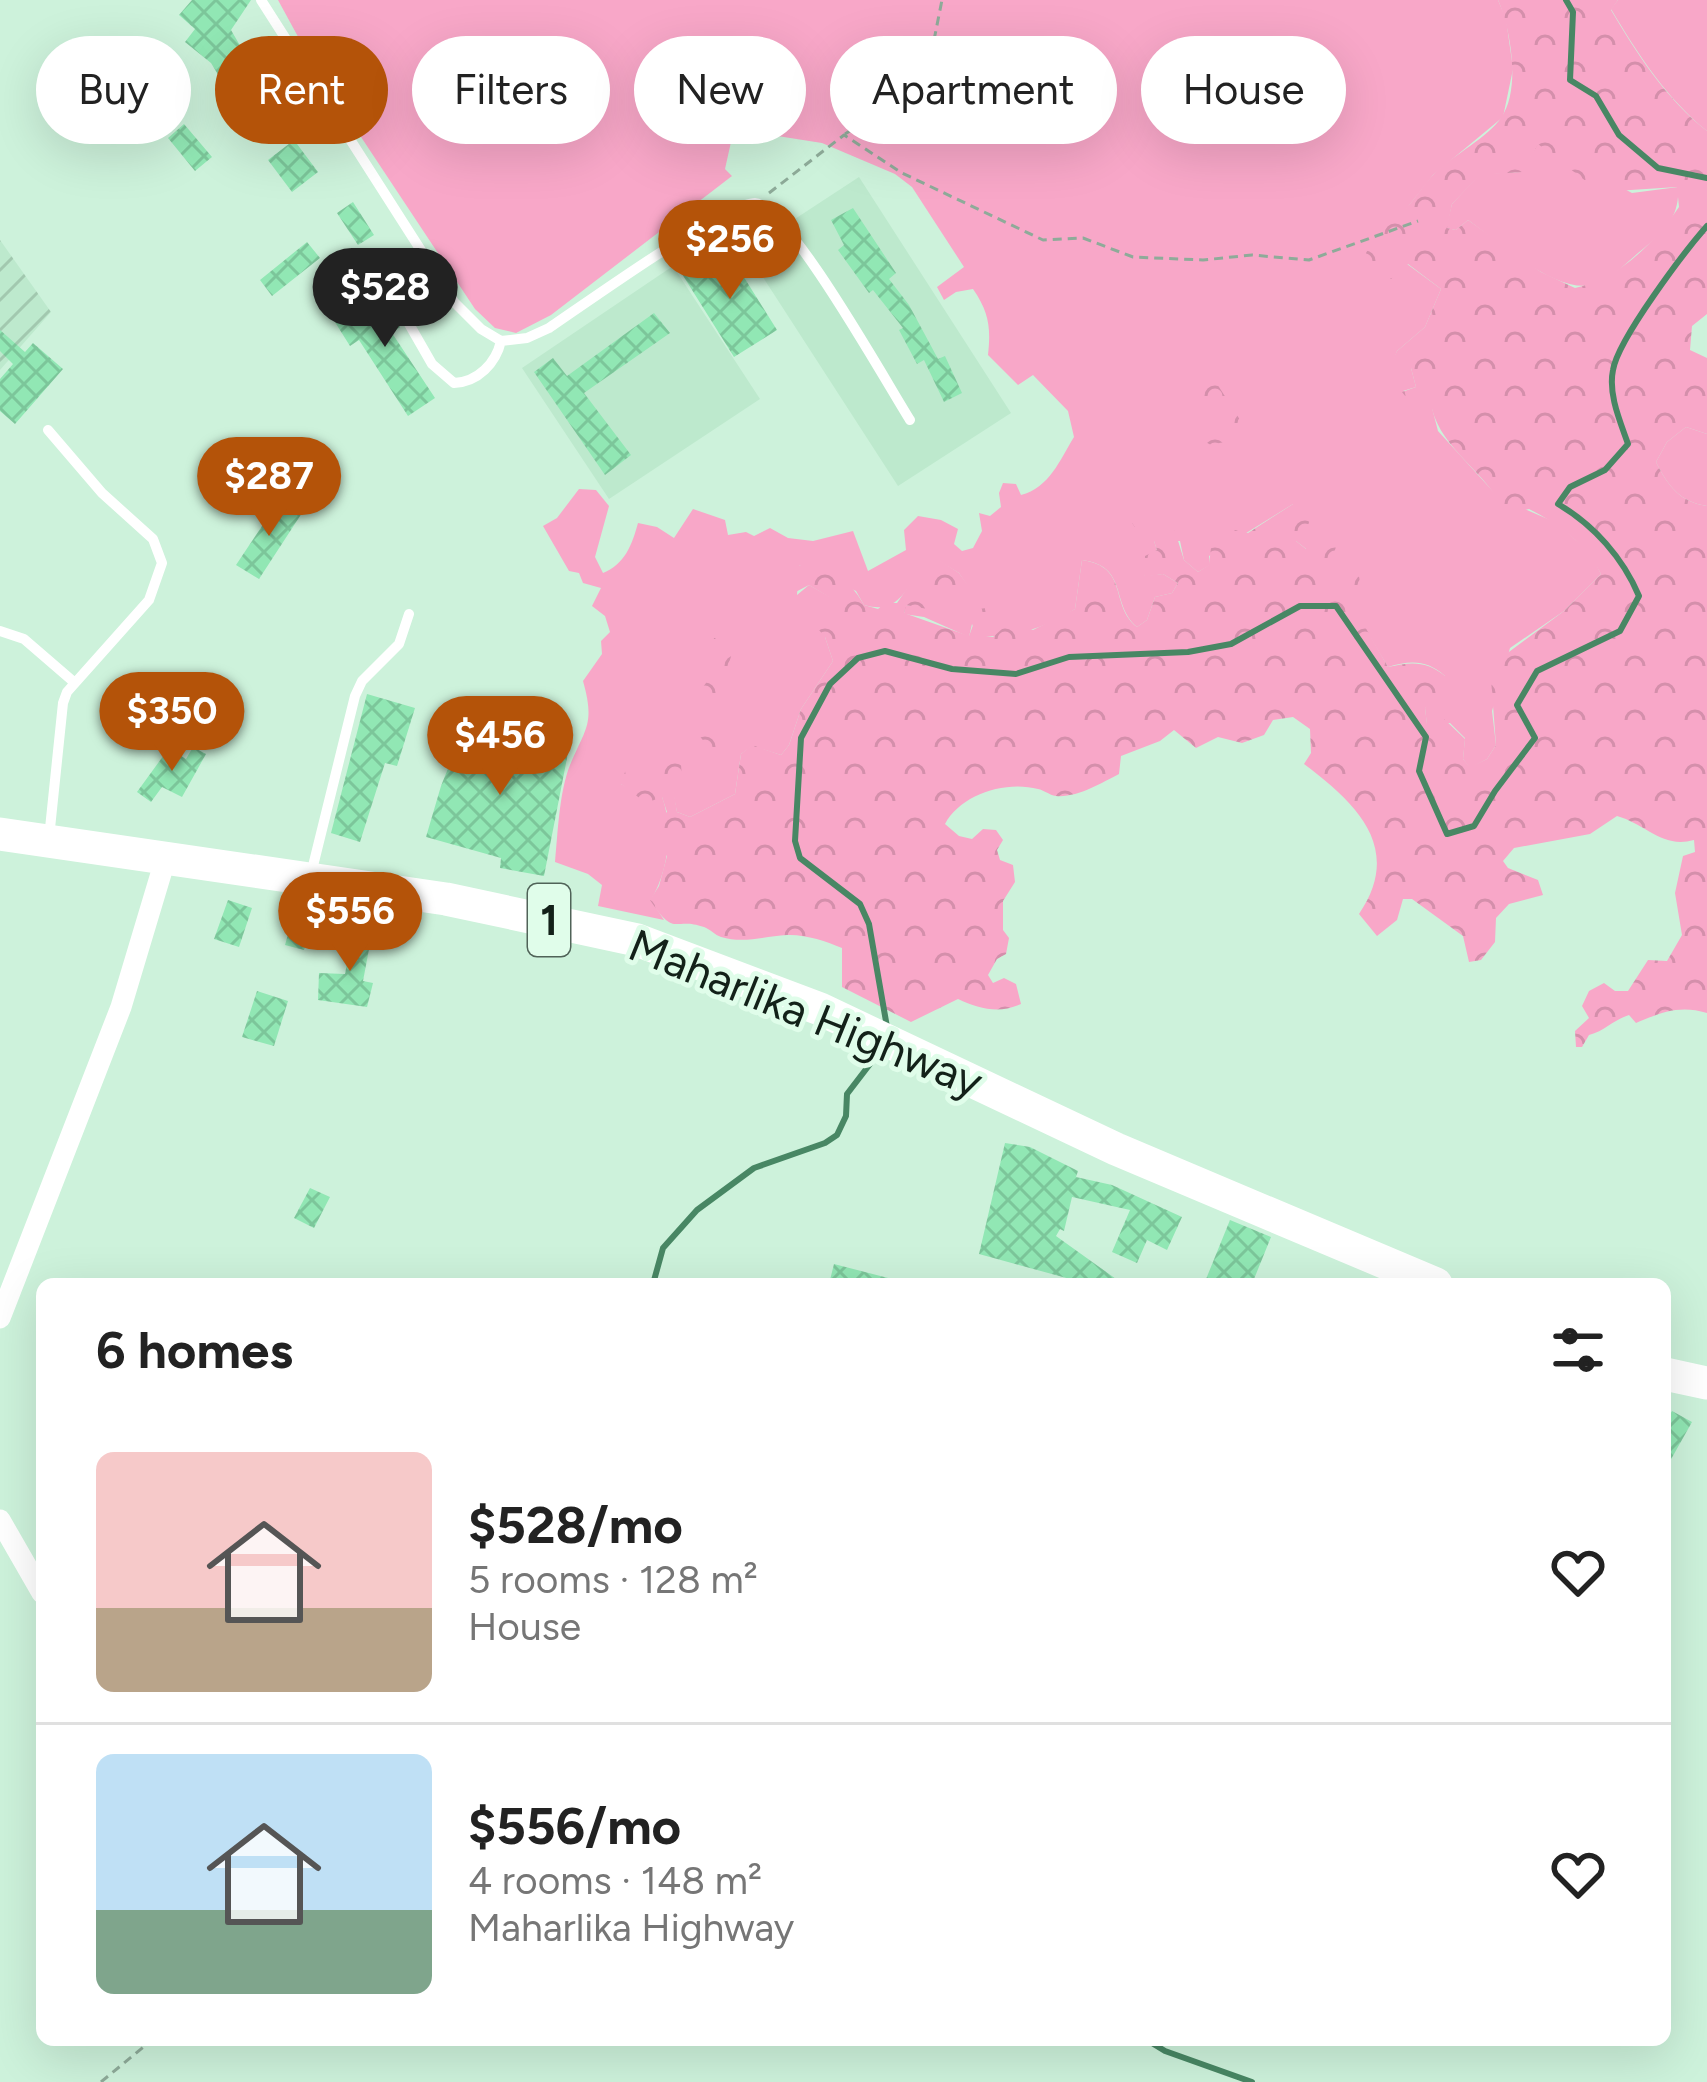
<!DOCTYPE html>
<html lang="en">
<head>
<meta charset="utf-8">
<style>
  :root { --surface:#fff; --page:#f2f2f2; --text:#222; --muted:#767676; --line:#e0e0e0; --accent:#b45309 }
  body { margin:0; font-family:Figtree,sans-serif; background:var(--page); color:var(--text); height:100vh; display:flex; flex-direction:column; font-size:45px; white-space:nowrap }
  * { box-sizing:border-box; margin:0 }
  p { font-size:39px; color:var(--muted) }
  .icon { flex:none; width:66px; height:66px; fill:none; stroke:currentColor; stroke-width:2; stroke-linecap:round; stroke-linejoin:round }
  .map { position:relative; flex:1; overflow:hidden }
  .drawer { position:absolute; left:36px; top:1278px; width:1635px; height:768px; display:flex; flex-direction:column; background:var(--surface); border-radius:18px; box-shadow:0 12px 48px #0002 }
  .drawer>* { flex:none }
  .guide { position:absolute; left:36px; top:36px; width:1635px; height:108px; display:flex; gap:24px }
  .price { position:absolute; translate:-50% -102px; padding:0 27px; border-radius:42px; background:var(--accent); color:#fff; font-size:39px; line-height:78px; filter:drop-shadow(0 3px 6px #0008) }
  .price::after { content:''; position:absolute; left:50%; top:72px; width:36px; height:27px; margin-left:-18px; background:inherit; clip-path:polygon(0 0,100% 0,50% 100%) }
  .price.on { background:#222; color:#fff }
  ul { padding:0; list-style:none }
  li { display:flex; align-items:center; gap:36px; height:300px; padding:0 60px }
  li+li { border-top:3px solid var(--line) }
  li span { display:grid; place-items:center; flex:none; width:336px; height:240px; border-radius:18px; color:#555 }
  li>.icon { margin-inline-start:auto }
  span .icon { width:144px; height:144px; fill:#fffc; stroke-width:1 }
  li b { font-size:51px }
  h2 { display:flex; justify-content:space-between; align-items:center; height:144px; padding:0 60px; font-size:51px }
  .pill { padding:0 42px; border-radius:54px; background:var(--surface); box-shadow:0 12px 48px #0002; font-size:42px; line-height:108px }
  .pill.on { background:var(--accent); color:#fff }
  .map>svg:first-child { display:block }
  .built { fill:#bde9cd }
  .industrial { fill:url(#industrial-furrows) }
  .grass { fill:#f8a7c8 }
  .forest { fill:url(#forest-crowns); fill-rule:evenodd }
  .lines { fill:none; stroke-linecap:round; stroke-linejoin:round }
  .stream { stroke:#488764; stroke-width:6 }
  .building { fill:url(#building-cross-hatch) }
  .path { stroke:#8eab99; stroke-width:3; stroke-dasharray:9 6; stroke-linecap:butt }
  .lane { stroke:#fff; stroke-width:10 }
  .street { stroke:#fff; stroke-width:21 }
  .primary { stroke:#fff; stroke-width:33 }
  .labels { text-anchor:middle; stroke-width:10; stroke-linejoin:round; paint-order:stroke }
  .shield { fill:#e0fdea; stroke:#506358; stroke-width:3 }
  .shield-label { font-size:42px; font-weight:bold; fill:#132119 }
  .street-label { font-size:45px; fill:#132119; stroke:#e0fdea }
</style>
</head>
<body>
<div class="map">
<svg width="1707" height="2082" viewBox="0 0 1707 2082">
  <defs>
    <pattern id="industrial-furrows" width="10" height="10" patternUnits="userSpaceOnUse" patternTransform="scale(3)"><rect width="10" height="10" fill="#bde9cd"/><path d="M-1 1l2-2M0 10L10 0M9 11l2-2" fill="none" stroke="#a2c8af"/></pattern>
    <pattern id="forest-crowns" width="20" height="18" patternUnits="userSpaceOnUse" patternTransform="scale(3)"><rect width="20" height="18" fill="#f8a7c8"/><path d="M2 6a3 3 0 1 1 6 0M12 15a3 3 0 1 1 6 0" fill="none" stroke="#d48fab"/></pattern>
    <pattern id="building-cross-hatch" width="8" height="8" patternUnits="userSpaceOnUse" patternTransform="scale(3)"><rect width="8" height="8" fill="#91e7b4"/><path d="M0 0l8 8M0 8l8-8" fill="none" stroke="#7cc69a"/></pattern>
  </defs>
  <rect width="100%" height="100%" fill="#cdf2db"/>
  <!-- built -->
  <path class="built" d="M859 177 1011 413 898 486 746 251Z
    M673 266 760 399 609 499 522 368Z"/>
  <!-- industrial -->
  <path class="industrial" d="M0 240 51 312 0 370Z"/>
  <!-- grass -->
  <path class="grass" d="M278 0H1498L1506 19 1513 69 1503 117 1433 175 1400 217 1407 264 1441 289 1425 327 1397 351 1391 368H1411L1416 387 1403 391 1432 408 1438 431 1499 498 1557 523 1591 554 1601 574 1564 611 1510 648 1492 711 1496 745 1487 759 1470 768 1463 759 1465 738 1450 723 1427 725 1425 708 1445 676C1427 660 1411 660 1388 667L1328 566 1296 541 1293 504 1209 556 1210 565 1198 572 1184 560 1180 541H1154L1157 550 1144 576 1163 574 1178 583 1172 593 1155 597 1147 620 1137 627C1110 604 1129 566 1082 560L1075 609C1046 628 1013 638 977 636L972 624 969 637 924 617 904 614 905 605C926 607 952 600 967 585L959 573 939 561C902 576 908 617 864 605L856 591 799 565 797 595 809 585 830 597 825 637 833 661 801 709 789 745 781 755 752 746 741 754 735 794 690 817 677 812 672 787 621 784 638 794 662 797C674 829 668 871 651 900L664 920 598 906 602 885 588 874 555 862C558 832 559 793 570 765 586 727 595 724 583 681L602 654 601 641 610 632 605 616 592 606 601 588 583 583 579 573 569 571 543 526 557 518 579 489 596 490 609 506 595 557 603 573C625 564 632 545 638 523L657 527 674 538 693 509 725 520 728 535 746 532 754 536 770 528 788 538 813 541 853 531 868 571 906 550 904 530 918 516 941 520 958 529 954 544 962 551 973 548 982 531 979 513 990 516 1001 507 999 493 1003 483 1016 484 1021 495C1049 488 1060 460 1074 437L1068 411 1033 375 1018 385 988 355C991 328 989 312 973 289L956 292 944 300 937 287 964 267 912 187 895 174 822 143 771 135 731 142 725 169 732 176 551 315 516 333 495 328 475 309 314 66Z
    M1618 0H1707V131C1666 98 1638 54 1611 9Z
    M1538 143 1632 193 1678 187C1680 216 1665 231 1643 249 1630 259 1614 277 1598 283 1561 299 1499 242 1468 220L1456 230 1446 228 1452 204 1480 174 1521 172Z
    M1686 427 1707 434V506C1680 502 1668 486 1656 462L1667 442Z"/>
  <!-- forest -->
  <path class="forest" d="M1498 0H1618L1611 10C1637 54 1666 99 1707 131V314L1692 326 1690 350 1707 358V434L1686 427 1667 442 1656 462C1668 486 1680 502 1707 506V1013C1680 1005 1662 1012 1636 1023L1629 1015C1613 1020 1605 1031 1589 1035L1582 1047H1576L1575 1031 1589 1018 1582 1006 1589 991 1604 983 1615 991H1628L1648 960 1667 961 1682 935 1675 893 1683 856 1695 852 1694 840C1662 849 1646 824 1617 816L1590 834 1514 848 1503 861 1508 868 1538 880 1543 895 1509 904 1496 918 1495 942 1481 960 1469 962 1463 936 1412 899H1403L1397 920 1377 936 1359 914C1404 848 1356 803 1304 764L1311 753 1310 729 1293 717 1273 720 1264 735 1242 743 1218 737 1196 748 1174 730 1160 741 1121 756 1119 774C1101 783 1077 798 1056 796 1049 795 1044 790 1038 789 1005 780 960 795 945 824L959 836 972 839 983 829 996 830 1003 840 997 850 1000 860 1013 865 1015 882 1003 901V930L1009 938 1006 954 997 959 988 975 993 983 1004 978 1016 984 1021 1004C1000 1014 979 1009 958 999L911 1022 842 987V948C826 941 804 934 787 935 765 936 744 944 721 937 715 935 710 929 704 927 673 916 676 939 650 900L659 886 667 856 651 839 656 820 667 812 662 797 646 803 621 784 629 760 659 751 681 765 682 777 673 787 677 812 690 817 735 794 741 754 752 745 781 755 789 745 801 709 833 661 825 637 813 623 827 610 829 597 809 585 786 597 787 579 798 565C829 569 848 576 864 605L878 609 885 603H897L921 568 939 560 959 573 967 584 981 570 985 580 983 590 958 594 951 608 938 611 906 605 904 613 969 636 979 609 993 607 994 621 979 635 993 637 1011 621 1033 630 1075 609 1082 560C1130 567 1109 605 1137 627L1147 620 1155 597 1172 593 1178 583 1163 574 1144 577 1145 556 1157 550 1154 541 1142 537 1132 523 1144 507 1160 503 1159 527 1175 531 1184 560 1198 572 1209 565 1212 539 1226 528 1248 533 1293 504 1306 506 1309 523 1296 541 1306 549 1318 534 1327 536 1336 547 1330 564 1337 558 1356 560 1360 582 1348 597 1388 667C1410 662 1426 660 1445 676L1444 694 1425 708 1427 724 1442 717 1465 739 1463 759 1470 767 1487 759 1496 745 1490 666 1564 611 1601 574C1585 543 1560 525 1529 509L1506 515C1490 474 1443 452 1432 409L1413 406 1402 392 1416 387 1411 368H1389L1397 351 1425 327 1441 289 1408 264 1391 279 1374 272 1366 253 1384 222C1410 214 1417 190 1436 172 1454 155 1488 137 1501 118 1521 90 1511 29 1498 0ZM1538 144 1600 192 1677 187 1679 207C1654 243 1619 279 1575 288L1541 272 1468 220 1456 230 1447 228 1452 204 1480 175 1522 172Z
    M1198 375 1212 376 1258 448 1237 461 1224 442 1211 445 1200 439 1207 408 1197 393Z
    M714 638H726L734 647 710 723 724 746 713 752 691 726V703L706 683Z"/>
  <g class="lines">
    <!-- stream -->
    <path class="stream" d="M1566 0 1573 12 1570 80 1596 96 1619 135 1658 168 1707 178
      M887 1027 869 924 860 904 800 858 795 841 801 738 830 684 858 658 885 651 952 669 1016 674 1069 657 1188 652 1231 644 1300 606H1336L1426 737 1419 771 1447 834 1474 826 1495 791 1535 738 1517 705 1537 671 1620 631 1639 596C1623 558 1594 525 1558 504L1570 487 1605 470 1628 444C1620 421 1608 394 1613 370 1618 339 1685 251 1707 226
      M653 1284 663 1248 697 1210 754 1168 825 1143 837 1135 846 1116 847 1094 880 1051
      M1147 2040 1165 2051 1252 2082"/>
  </g>
  <!-- building -->
  <path class="building" d="M192 0H251L231 30 257 75 254 77 278 111 251 129 211 63 185 42 195 29 179 15Z
    M184 124 212 157 195 171 168 138Z
    M294 140 318 172 292 192 268 160Z
    M353 202 374 235 358 245 337 213Z
    M853 208 896 273 889 279 909 305 938 359 945 356 962 393 944 402 924 360 917 364 899 330 903 328 873 290 869 293 838 250 844 245 831 220Z
    M307 242 320 258 272 296 260 280Z
    M725 247 777 330 734 357 682 274Z
    M373 292H379L400 327 392 333 435 398 408 416 359 340 350 346 333 319Z
    M654 313 670 333 584 393 631 455 605 475 534 372 553 358 567 376Z
    M0 330 25 352 33 343 63 369 15 424 0 411V379L13 364 0 351Z
    M280 499 302 513 259 579 236 565Z
    M196 684 230 709 215 735 178 710Z
    M367 694 415 708 397 766 385 763 360 842 331 833Z
    M469 716 520 735 516 743 568 753 544 876 500 868 501 858 426 837 441 786Z
    M193 747 206 754 182 797 162 787 151 802 137 792 169 748 186 759Z
    M228 900 252 908 239 947 214 939Z
    M297 903 317 908 304 950 285 945Z
    M354 925 373 928 363 981 373 983 367 1007 318 1000 319 973 345 974Z
    M257 991 288 1001 274 1046 242 1037Z
    M1005 1143 1030 1147 1078 1171 1076 1177 1112 1185 1182 1217 1167 1250 1147 1240 1137 1263 1112 1252 1130 1210 1072 1197 1064 1231 1060 1229 1056 1236 1123 1284H1068L1070 1279 979 1254Z
    M310 1188 330 1197 314 1228 294 1218Z
    M1230 1220 1271 1237 1252 1284H1204Z
    M834 1264 892 1279V1284H829Z
    M1672 1411 1692 1422 1665 1470V1423Z"/>
  <g class="lines">
    <!-- path -->
    <path class="path" d="M845 134 891 105 929 65 942 0
      M769 193 844 135 902 173 1043 240 1083 238 1133 257 1203 260 1252 255 1309 260 1418 221
      M101 2082 152 2040"/>
    <!-- lane -->
    <path class="lane" d="M261 0 454 302 481 329 501 341
      M329 307 370 282H385L432 364 454 383C478 382 496 363 501 341
      M501 341 527 338 549 328C582 306 725 203 755 203 786 203 889 387 910 420
      M48 430 102 493 153 539 162 563 149 600 67 692 63 703 49 838
      M0 631 24 639 75 683
      M311 874 355 696 362 681 399 644 409 614"/>
    <!-- street -->
    <path class="street" d="M0 1318 121 1007 166 857
      M0 1520 42 1593"/>
    <!-- primary -->
    <path class="primary" d="M0 834 446 899 637 940 820 1009 1116 1149 1436 1284
      M1665 1374 1707 1383"/>
  </g>
  <g class="labels">
    <!-- shield labels -->
    <rect class="shield" x="528" y="884" width="42" height="72" rx="9"/>
    <g class="shield-label">
      <text x="549" y="935">1</text>
    </g>
    <!-- street labels -->
    <g class="street-label">
      <text transform="translate(806 1013) rotate(22)" y="16">Maharlika Highway</text>
    </g>
  </g>
</svg>
<b class="price" style="left:730px;top:302px">$256</b>
<b class="price on" style="left:385px;top:350px">$528</b>
<b class="price" style="left:269px;top:539px">$287</b>
<b class="price" style="left:172px;top:774px">$350</b>
<b class="price" style="left:500px;top:798px">$456</b>
<b class="price" style="left:350px;top:974px">$556</b>
<div class="guide">
<a class="pill">Buy</a>
<a class="pill on">Rent</a>
<a class="pill">Filters</a>
<a class="pill">New</a>
<a class="pill">Apartment</a>
<a class="pill">House</a>
</div>
<section class="drawer">
<h2>6 homes<svg class="icon" aria-label="filters" viewBox="0 0 24 24"><path d="M4 7h16M4 17h16"/><circle cx="9" cy="7" r="2"/><circle cx="15" cy="17" r="2"/></svg></h2>
<ul>
<li><span style="background:linear-gradient(#f6c9c9 65%,#b9a48a 0)"><svg class="icon" aria-label="home" viewBox="0 0 24 24"><path d="M3 11l9-7 9 7M6 9v11h12V9"/></svg></span><div><b>$528/mo</b><p>5 rooms · 128 m²</p><p>House</p></div><svg class="icon" aria-label="heart" viewBox="0 0 24 24"><path d="M12 20l-8-8c-3-5 5-10 8-4 3-6 11-1 8 4z"/></svg></li>
<li><span style="background:linear-gradient(#bfe0f5 65%,#7fa58c 0)"><svg class="icon" aria-label="home" viewBox="0 0 24 24"><path d="M3 11l9-7 9 7M6 9v11h12V9"/></svg></span><div><b>$556/mo</b><p>4 rooms · 148 m²</p><p>Maharlika Highway</p></div><svg class="icon" aria-label="heart" viewBox="0 0 24 24"><path d="M12 20l-8-8c-3-5 5-10 8-4 3-6 11-1 8 4z"/></svg></li>
</ul>
</section>
</div>
</body>
</html>
